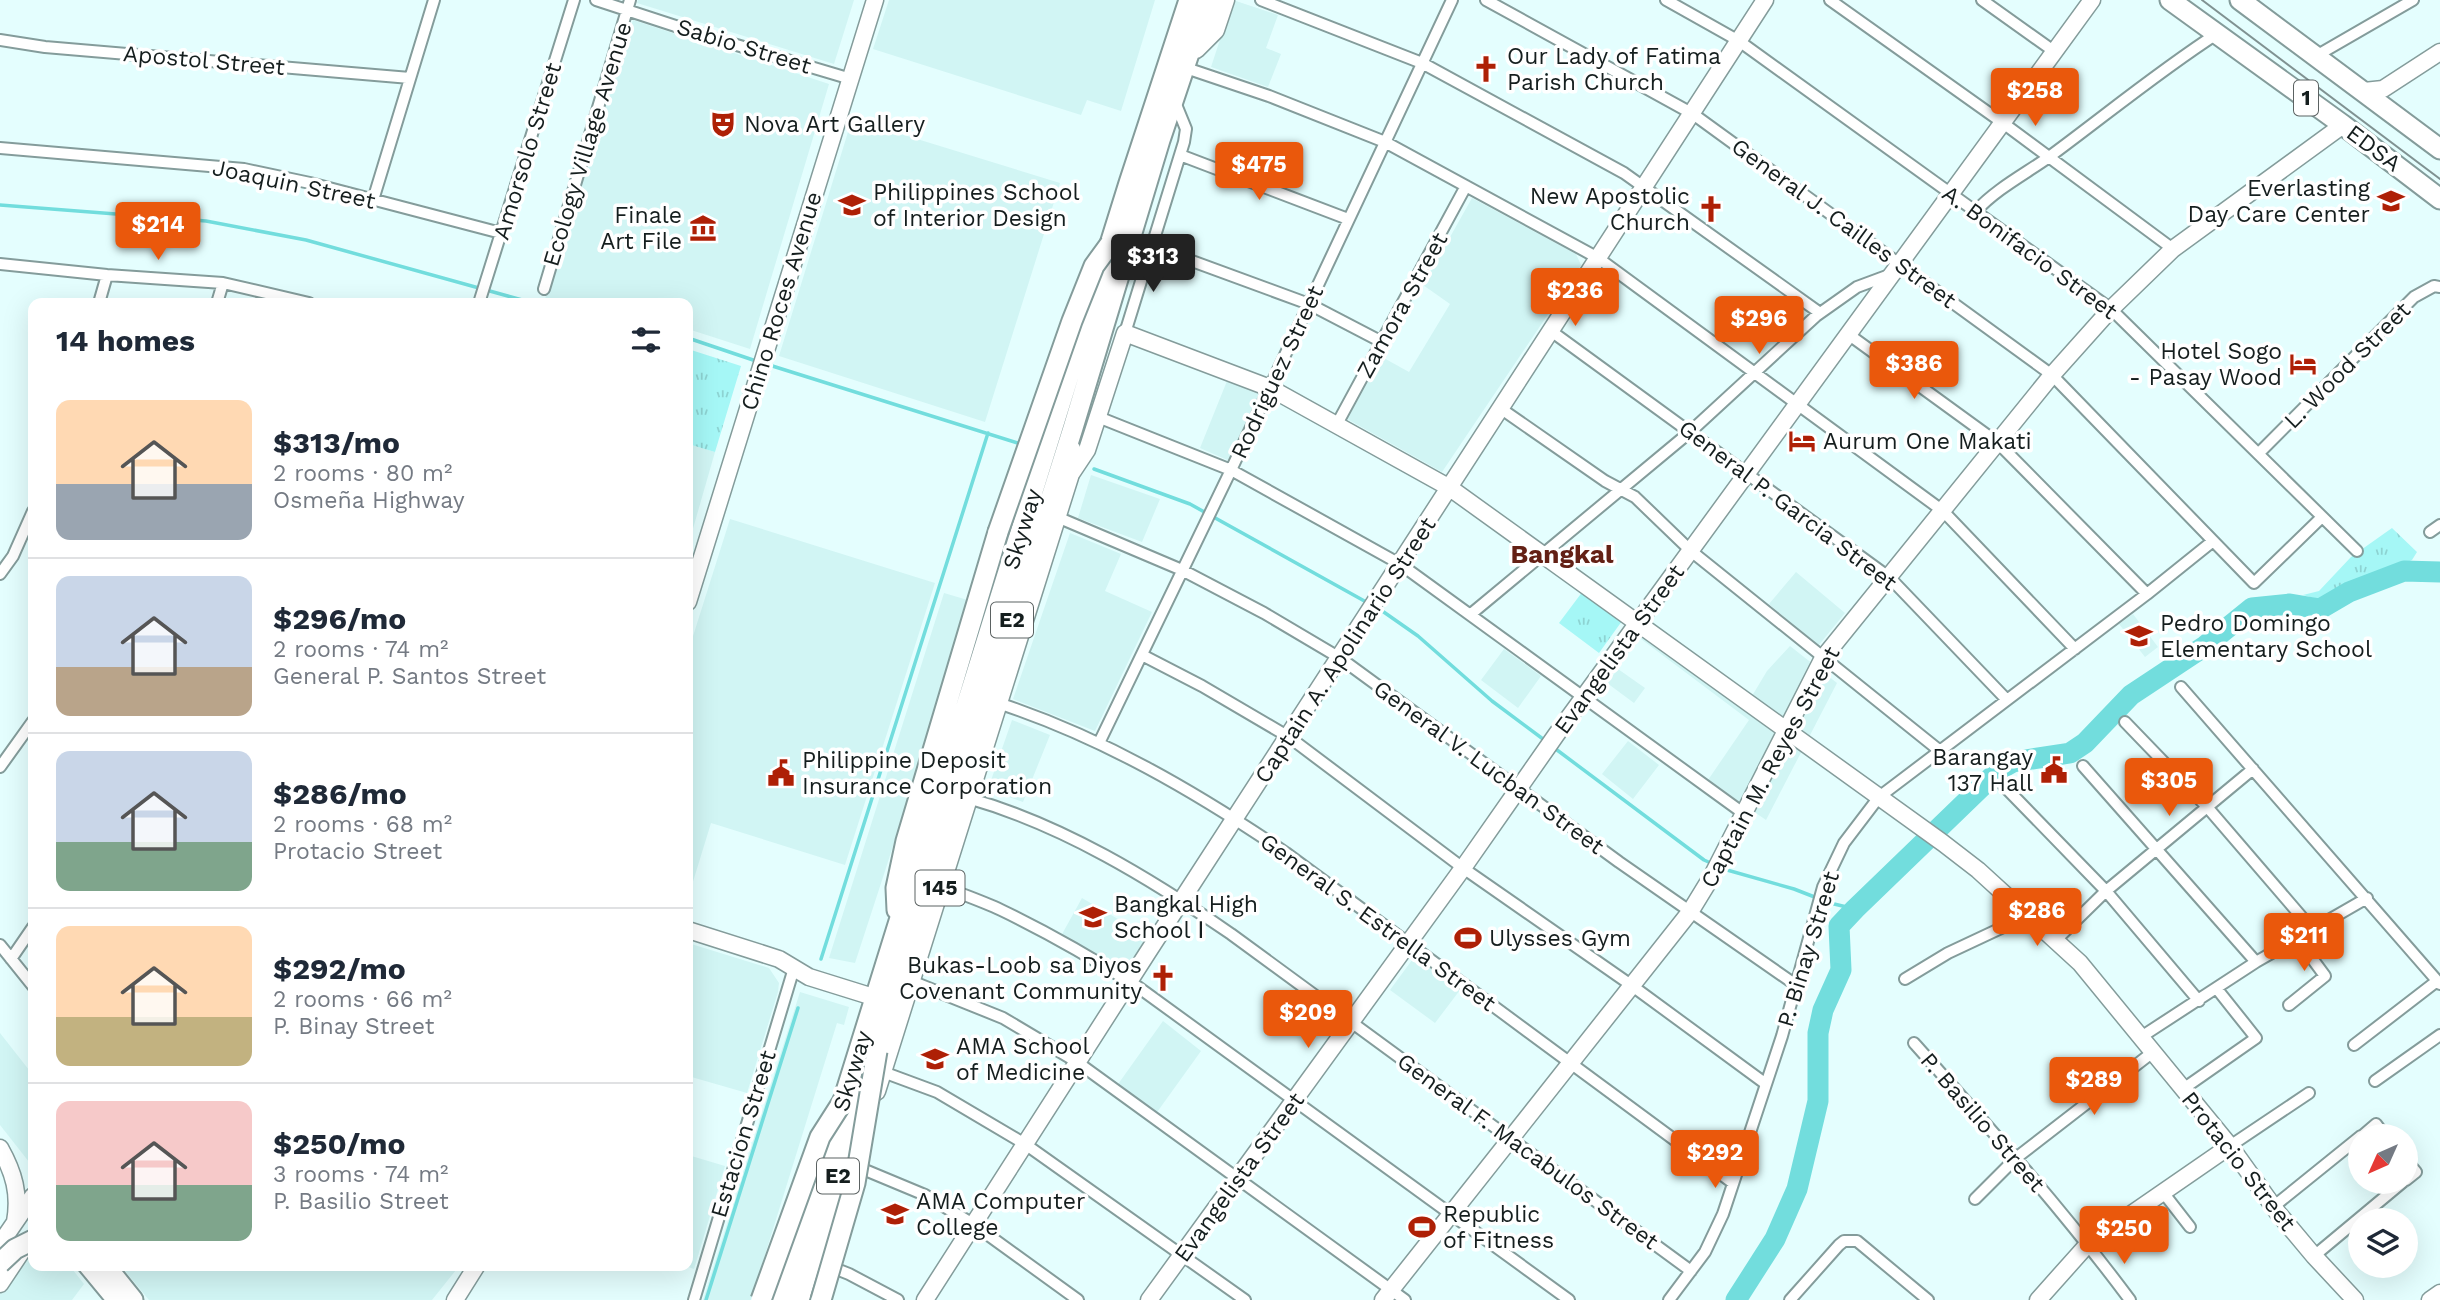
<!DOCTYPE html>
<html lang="en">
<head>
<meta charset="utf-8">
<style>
  :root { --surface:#fff; --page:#f6f6f7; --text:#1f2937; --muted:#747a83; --line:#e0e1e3; --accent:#ea580c }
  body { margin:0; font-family:"Work Sans",sans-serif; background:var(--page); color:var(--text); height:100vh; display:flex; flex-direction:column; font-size:26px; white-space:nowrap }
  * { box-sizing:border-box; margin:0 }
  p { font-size:23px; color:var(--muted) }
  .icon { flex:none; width:38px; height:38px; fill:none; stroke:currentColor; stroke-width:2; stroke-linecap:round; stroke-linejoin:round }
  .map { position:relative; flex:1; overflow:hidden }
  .side { position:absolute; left:28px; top:298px; width:665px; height:973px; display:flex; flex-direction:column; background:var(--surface); border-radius:14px; box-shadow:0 7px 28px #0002 }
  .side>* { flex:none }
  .needle { width:46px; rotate:225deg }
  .fabs { position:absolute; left:2348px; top:1124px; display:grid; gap:14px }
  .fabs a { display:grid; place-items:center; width:70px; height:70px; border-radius:50%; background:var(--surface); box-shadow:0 7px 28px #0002; font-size:35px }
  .price { position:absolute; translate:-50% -60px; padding:0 16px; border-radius:7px; background:var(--accent); color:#fff; font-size:23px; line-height:46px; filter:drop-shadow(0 2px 4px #0008) }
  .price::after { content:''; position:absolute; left:50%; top:42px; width:21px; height:16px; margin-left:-10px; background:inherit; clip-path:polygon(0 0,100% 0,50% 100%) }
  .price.selected { background:#222; color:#fff }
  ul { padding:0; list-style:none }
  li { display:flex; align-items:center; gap:21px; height:175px; padding:0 28px }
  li+li { border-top:2px solid var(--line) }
  li span { display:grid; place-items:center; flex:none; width:196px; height:140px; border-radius:14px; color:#555 }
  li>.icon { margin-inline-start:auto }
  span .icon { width:84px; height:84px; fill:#fffc; stroke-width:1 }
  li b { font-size:30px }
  h2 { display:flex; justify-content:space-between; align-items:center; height:84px; padding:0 28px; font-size:30px }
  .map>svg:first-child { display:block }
  .built { fill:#d1f5f4 }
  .grass { fill:url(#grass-tufts) }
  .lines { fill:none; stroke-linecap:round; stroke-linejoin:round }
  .stream { stroke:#72dddd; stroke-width:3.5 }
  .river { stroke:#72dddd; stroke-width:21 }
  .street-casing { stroke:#849c9b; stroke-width:14 }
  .secondary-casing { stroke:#849c9b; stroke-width:19 }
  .primary-casing { stroke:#849c9b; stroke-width:21 }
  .highway-casing { stroke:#849c9b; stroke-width:23 }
  .street { stroke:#fff; stroke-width:10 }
  .secondary { stroke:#fff; stroke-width:16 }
  .primary { stroke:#fff; stroke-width:18 }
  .highway { stroke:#fff; stroke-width:19 }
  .tram { stroke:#809292; stroke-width:2 }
  .highway-bridge-casing { stroke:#849c9b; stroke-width:23; stroke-linecap:butt }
  .highway-bridge { stroke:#fff; stroke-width:19 }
  .labels { text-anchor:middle; stroke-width:7; stroke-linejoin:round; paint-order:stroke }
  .shield { fill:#fff; stroke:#5b6262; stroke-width:2 }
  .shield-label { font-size:21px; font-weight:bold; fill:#151e1e }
  .street-label { font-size:23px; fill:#151e1e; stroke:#fff }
  .poi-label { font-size:23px; fill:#151e1e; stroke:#fff; text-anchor:start }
  .quarter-label { font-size:26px; font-weight:bold; fill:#632015; stroke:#fff }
</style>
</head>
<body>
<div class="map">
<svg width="2440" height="1300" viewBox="0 0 2440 1300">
  <defs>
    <pattern id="grass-tufts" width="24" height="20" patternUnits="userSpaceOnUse" patternTransform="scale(1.75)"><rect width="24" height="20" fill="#a5f7f6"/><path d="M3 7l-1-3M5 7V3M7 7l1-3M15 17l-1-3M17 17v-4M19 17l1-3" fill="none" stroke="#8dd3d2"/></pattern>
  </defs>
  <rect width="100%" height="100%" fill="#e4fefe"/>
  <!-- built -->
  <path class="built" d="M638 0H854L834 64 637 3Z
    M889 0H1155L1121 111 1087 100 1081 115 873 49Z
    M1233 0 1278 15 1266 48 1281 54 1268 87 1211 67Z
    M633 20 829 84 750 349 688 329V303H557L545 299Z
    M852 119 1060 183 985 422 779 356Z
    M1472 198 1576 254 1581 265 1442 472 1347 419 1382 357 1409 372 1450 304 1423 285Z
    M1227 381 1260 394 1232 462 1200 448Z
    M688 444 715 452 688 546Z
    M1091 475 1160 499 1142 542 1078 518Z
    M730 519 935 583 845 865 711 823 688 898V652Z
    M1070 533 1121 554 1105 591 1152 612 1095 731 1013 699Z
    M1796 572 1845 613 1818 646 1769 604Z
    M944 593 971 601 885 871 855 963 829 958Z
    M2133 614 2158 647 2145 657 2119 624Z
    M1654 623 1752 696 1767 671 1790 646 1837 683 1766 820 1708 780 1749 720 1641 639Z
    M1504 649 1541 676 1518 708 1481 680Z
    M1618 669 1645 688 1634 703 1607 683Z
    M1012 720 1050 735 1023 802 988 789Z
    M1628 741 1659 765 1633 799 1602 774Z
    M1082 898 1147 936 1125 973 1061 936Z
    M688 943 769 968 779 983 778 992 747 1093 688 1076Z
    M1415 956 1460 990 1435 1023 1390 990Z
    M800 992 849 1007 844 1025 837 1023 751 1300H703Z
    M1163 1021 1201 1051 1155 1115 1116 1087Z
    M0 1033 33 1075V1167L0 1125Z
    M688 1155 725 1166 694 1269 683 1265H688Z
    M33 1251V1265H69L84 1284 72 1300H0V1294L25 1255Z
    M120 1265H460L432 1300H149Z"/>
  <!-- grass -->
  <path class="grass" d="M688 349 741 366 715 452 688 444Z
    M2392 528 2417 552 2412 560 2321 600 2303 595 2319 591 2351 557Z
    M1583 591 1622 621 1599 653 1559 623Z"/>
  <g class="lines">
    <!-- stream -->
    <path class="stream" d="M0 205 206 221 306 240 533 303
      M688 338 759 362
      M766 364 1021 444
      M1094 469 1190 504 1368 603
      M1378 608 1418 636 1492 701 1547 742
      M1553 747 1704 860 1713 864
      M1720 868 1794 889 1830 903 1855 909
      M821 959 988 433
      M706 1300 798 1008"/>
    <!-- river -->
    <path class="river" d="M1736 1300 1775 1239 1797 1189 1818 1101V1033L1823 1010 1841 970 1839 926 1855 909 1999 770 2013 762 2070 753 2085 743 2131 695 2205 646 2252 608 2290 604 2320 609 2349 592 2404 571 2440 572"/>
    <defs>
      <path id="street" d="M596 0 703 35 851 79
        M1261 0 1422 63 1624 173 1820 313
        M1486 0 1693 114 2052 375 2254 583 2322 517
        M1666 0 1739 41 2111 309 2357 551
        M1830 0 2003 123 2173 249
        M1982 0 2055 52
        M0 40 45 47 410 78
        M2316 56 2413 0
        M1189 69 1269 96 1385 142 1598 258 1943 511 2075 649
        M0 148 244 169 310 183 501 233
        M1180 155 1348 219
        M373 200 434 0
        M1976 211C1996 189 2025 174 2049 157 2106 115 2159 71 2218 33
        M1151 246 1309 304 1382 342
        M0 264 107 275 223 283 309 303
        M544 289 630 0
        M99 303 107 275
        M217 303 223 283
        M479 303 574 0
        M1551 331 1890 578 2007 700
        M1125 333 1184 142 1186 129 1177 107
        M1848 334 1998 443 2147 594
        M1500 408 1605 481 1635 497 1691 551 1940 751
        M1098 417 1231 470 1400 564 1743 813
        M1337 424 1466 186
        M2259 453 2414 297 2434 286 2440 287
        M1057 517 1182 570 1264 613 1340 658 1619 862 1796 985
        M2430 532 2440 525
        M0 574 13 556 33 511
        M1471 614 1690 432 1816 316 1857 287 1892 274
        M1142 655 1202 686 1289 737 1463 868 1631 985 1766 1084
        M2181 687 2440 984
        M998 703C1102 737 1196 792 1286 853L1733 1183
        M2125 722 2208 808 2312 929
        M1099 743 1231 470 1452 0
        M2083 766 2256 962
        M0 767 33 721
        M2004 786 2106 891 2199 1001
        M968 798C1063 825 1151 879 1231 934L1691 1271
        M941 886C961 894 982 901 1001 910 1049 933 1094 959 1138 987L1569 1300
        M2056 940 2106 891 2253 769
        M0 945 33 986
        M11 959 33 927
        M1905 979 1948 953 2029 915
        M911 981 1003 1018 1077 1062 1405 1300
        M2289 1005 2325 976 2297 938
        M2141 1037 2256 962 2367 898
        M1914 1043C1988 1126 2063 1210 2130 1300
        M2354 1045 2437 981
        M883 1072 937 1092 1025 1144 1245 1300
        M2375 1081 2440 1035
        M2183 1089 2256 1038 2217 989
        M2362 1136 2376 1124 2385 1136
        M2230 1146 2309 1093
        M2406 1160 2416 1172 2406 1180
        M853 1165 925 1195 973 1224 1078 1300
        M2162 1191 2190 1227
        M1975 1199 2016 1158 2153 1052
        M2273 1207 2361 1136
        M2314 1256 2404 1181
        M826 1265 849 1274 898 1300
        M694 1300 794 968
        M1669 1300 1705 1252 1723 1214 1782 1036 1823 887 1844 843 1879 797 2147 594 2213 541
        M1790 1300 1839 1245 1844 1241H1857L1928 1300"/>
      <path id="secondary" d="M2364 91 2383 89 2440 52
        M1069 477 1087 450 1125 333 1270 388 1450 488 1943 843 1978 870 2080 963 2230 1146 2278 1213 2314 1256 2355 1300
        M688 602 875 0
        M688 930 779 959 809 977 870 996
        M0 1148C14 1173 20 1194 15 1222
        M0 1244 33 1196
        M0 1284 24 1248
        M455 1300 477 1265
        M925 1300 1148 952 1765 0
        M1149 1300 1463 868 1556 735 2092 0
        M1383 1300 1690 912 1712 876 1823 658 2052 375 2111 309 2173 249 2343 125
        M2038 1300 2088 1244 2230 1146
        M2430 1300 2440 1293"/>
      <path id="primary" d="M1196 49 1215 30 1225 0
        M876 1091 1069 477 1071 449"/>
      <path id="highway" d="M2170 0 2343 125 2440 199
        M2240 0 2440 149
        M897 910 896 888 906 841 998 532
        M872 1065 1073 428 1160 140 1207 0
        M88 1265 117 1300
        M105 1265 133 1300
        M781 1300 1129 183 1189 0
        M799 1300 863 1094"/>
    </defs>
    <!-- street casing -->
    <use href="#street" class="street-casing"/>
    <!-- secondary casing -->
    <use href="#secondary" class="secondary-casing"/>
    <!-- primary casing -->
    <use href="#primary" class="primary-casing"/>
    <!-- highway casing -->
    <use href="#highway" class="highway-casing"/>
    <!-- street -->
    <use href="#street" class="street"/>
    <!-- secondary -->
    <use href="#secondary" class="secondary"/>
    <!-- primary -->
    <use href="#primary" class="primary"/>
    <!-- highway -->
    <use href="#highway" class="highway"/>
    <!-- tram -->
    <path class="tram" d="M2202 0 2440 179"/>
    <defs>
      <path id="highway-bridge" d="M998 532 1072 321 1094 266 1110 244
        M0 1263 15 1249 33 1240
        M761 1300 820 1137 843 1101
        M821 1300 855 1183 877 1051"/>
    </defs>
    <!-- highway-bridge casing -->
    <use href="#highway-bridge" class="highway-bridge-casing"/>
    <!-- highway-bridge -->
    <use href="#highway-bridge" class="highway-bridge"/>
  </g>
  <!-- icons -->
  <defs>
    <symbol id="church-bare" viewBox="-9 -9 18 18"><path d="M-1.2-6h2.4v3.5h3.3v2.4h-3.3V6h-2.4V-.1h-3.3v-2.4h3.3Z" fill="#ae2006" stroke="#fff" stroke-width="2.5" paint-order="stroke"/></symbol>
    <symbol id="theatre-bare" viewBox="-9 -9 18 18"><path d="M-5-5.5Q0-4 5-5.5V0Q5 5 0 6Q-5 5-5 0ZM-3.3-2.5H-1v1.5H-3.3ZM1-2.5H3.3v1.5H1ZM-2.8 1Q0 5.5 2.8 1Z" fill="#ae2006" stroke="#fff" stroke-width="2.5" paint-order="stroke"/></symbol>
    <symbol id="school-bare" viewBox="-9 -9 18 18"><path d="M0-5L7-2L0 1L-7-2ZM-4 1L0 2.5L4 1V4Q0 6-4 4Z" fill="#ae2006" stroke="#fff" stroke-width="2.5" paint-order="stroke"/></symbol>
    <symbol id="museum-bare" viewBox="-9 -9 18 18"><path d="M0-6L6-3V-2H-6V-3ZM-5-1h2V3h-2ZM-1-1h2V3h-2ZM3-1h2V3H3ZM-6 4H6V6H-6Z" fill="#ae2006" stroke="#fff" stroke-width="2.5" paint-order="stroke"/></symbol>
    <symbol id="hotel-bare" viewBox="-9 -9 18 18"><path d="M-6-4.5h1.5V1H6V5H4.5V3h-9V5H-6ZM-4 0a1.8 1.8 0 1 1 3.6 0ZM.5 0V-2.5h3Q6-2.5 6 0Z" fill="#ae2006" stroke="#fff" stroke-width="2.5" paint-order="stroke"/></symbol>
    <symbol id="civic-bare" viewBox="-9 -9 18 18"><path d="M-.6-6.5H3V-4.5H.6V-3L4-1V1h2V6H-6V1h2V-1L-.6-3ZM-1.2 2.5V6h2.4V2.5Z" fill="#ae2006" stroke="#fff" stroke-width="2.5" paint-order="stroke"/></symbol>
    <symbol id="stadium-bare" viewBox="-9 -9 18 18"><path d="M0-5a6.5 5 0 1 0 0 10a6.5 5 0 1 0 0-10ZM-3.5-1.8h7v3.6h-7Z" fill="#ae2006" stroke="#fff" stroke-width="2.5" paint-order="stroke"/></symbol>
    <symbol id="university-bare" viewBox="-9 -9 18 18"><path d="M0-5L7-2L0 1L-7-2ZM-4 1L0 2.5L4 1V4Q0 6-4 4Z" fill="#ae2006" stroke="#fff" stroke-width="2.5" paint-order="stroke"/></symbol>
  </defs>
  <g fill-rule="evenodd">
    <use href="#church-bare" x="1467" y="50" width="38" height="38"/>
    <use href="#theatre-bare" x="704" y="105" width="38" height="38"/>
    <use href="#school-bare" x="2372" y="182" width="38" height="38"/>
    <use href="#school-bare" x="833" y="186" width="38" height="38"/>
    <use href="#church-bare" x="1692" y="190" width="38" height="38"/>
    <use href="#museum-bare" x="684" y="209" width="38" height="38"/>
    <use href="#hotel-bare" x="2284" y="345" width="38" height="38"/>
    <use href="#hotel-bare" x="1783" y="422" width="38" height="38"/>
    <use href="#school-bare" x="2120" y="617" width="38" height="38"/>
    <use href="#civic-bare" x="2035" y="751" width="38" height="38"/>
    <use href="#civic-bare" x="762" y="754" width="38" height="38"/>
    <use href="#school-bare" x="1074" y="898" width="38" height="38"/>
    <use href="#stadium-bare" x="1449" y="919" width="38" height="38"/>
    <use href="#church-bare" x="1144" y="959" width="38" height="38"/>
    <use href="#university-bare" x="916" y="1040" width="38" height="38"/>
    <use href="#university-bare" x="876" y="1195" width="38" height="38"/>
    <use href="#stadium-bare" x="1403" y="1208" width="38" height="38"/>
  </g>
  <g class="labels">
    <!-- shield labels -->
    <g class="shield">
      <rect x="2294" y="80.5" width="24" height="35" rx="5"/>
      <rect x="991" y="602.5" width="42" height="35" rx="5"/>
      <rect x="915.5" y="870.5" width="49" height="35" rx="5"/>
      <rect x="817" y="1158.5" width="42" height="35" rx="5"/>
    </g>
    <g class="shield-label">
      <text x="2306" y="105">1</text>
      <text x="1012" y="627">E2</text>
      <text x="940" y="895">145</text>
      <text x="838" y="1183">E2</text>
    </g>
    <!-- street labels -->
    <g class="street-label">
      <text transform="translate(744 46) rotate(17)" y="8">Sabio Street</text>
      <text transform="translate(204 60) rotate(5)" y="8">Apostol Street</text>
      <text transform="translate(587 144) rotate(-73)" y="8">Ecology Village Avenue</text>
      <text transform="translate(2374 148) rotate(37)" y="8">EDSA</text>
      <text transform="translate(527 151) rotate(-73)" y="8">Amorsolo Street</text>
      <text transform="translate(294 184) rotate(12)" y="8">Joaquin Street</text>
      <text transform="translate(1844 223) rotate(36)" y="8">General J. Cailles Street</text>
      <text transform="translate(2030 252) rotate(36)" y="8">A. Bonifacio Street</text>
      <text transform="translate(781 301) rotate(-73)" y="8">Chino Roces Avenue</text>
      <text transform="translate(1402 305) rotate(-61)" y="8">Zamora Street</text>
      <text transform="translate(2347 365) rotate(-45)" y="8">L. Wood Street</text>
      <text transform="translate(1277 372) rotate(-65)" y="8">Rodriguez Street</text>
      <text transform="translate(1788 505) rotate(37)" y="8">General P. Garcia Street</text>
      <text transform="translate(1022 529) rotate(-73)" y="8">Skyway</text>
      <text transform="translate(1619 649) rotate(-54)" y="8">Evangelista Street</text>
      <text transform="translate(1345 650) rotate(-57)" y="8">Captain A. Apolinario Street</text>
      <text transform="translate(1489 767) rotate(36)" y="8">General V. Lucban Street</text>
      <text transform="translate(1770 767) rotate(-62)" y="8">Captain M. Reyes Street</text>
      <text transform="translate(1378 922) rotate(36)" y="8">General S. Estrella Street</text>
      <text transform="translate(1808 949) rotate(-73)" y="8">P. Binay Street</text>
      <text transform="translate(852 1071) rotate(-73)" y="8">Skyway</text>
      <text transform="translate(1983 1122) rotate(49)" y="8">P. Basilio Street</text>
      <text transform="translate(743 1134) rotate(-73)" y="8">Estacion Street</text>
      <text transform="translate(1528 1151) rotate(36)" y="8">General F. Macabulos Street</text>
      <text transform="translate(2239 1161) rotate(52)" y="8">Protacio Street</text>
      <text transform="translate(1239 1177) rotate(-54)" y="8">Evangelista Street</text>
    </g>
    <!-- poi labels -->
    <g class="poi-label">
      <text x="1507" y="64">Our Lady of Fatima<tspan x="1507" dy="26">Parish Church</tspan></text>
      <text x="744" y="132">Nova Art Gallery</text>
      <text x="2370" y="196" text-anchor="end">Everlasting<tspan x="2370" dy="26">Day Care Center</tspan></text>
      <text x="873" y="200">Philippines School<tspan x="873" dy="26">of Interior Design</tspan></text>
      <text x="1690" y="204" text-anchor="end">New Apostolic<tspan x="1690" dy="26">Church</tspan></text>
      <text x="682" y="223" text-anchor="end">Finale<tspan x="682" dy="26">Art File</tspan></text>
      <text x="2282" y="359" text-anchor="end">Hotel Sogo<tspan x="2282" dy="26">- Pasay Wood</tspan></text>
      <text x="1823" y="449">Aurum One Makati</text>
      <text x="2160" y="631">Pedro Domingo<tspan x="2160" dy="26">Elementary School</tspan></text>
      <text x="2033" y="765" text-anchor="end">Barangay<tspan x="2033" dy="26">137 Hall</tspan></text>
      <text x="802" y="768">Philippine Deposit<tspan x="802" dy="26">Insurance Corporation</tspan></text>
      <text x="1114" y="912">Bangkal High<tspan x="1114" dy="26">School Ⅰ</tspan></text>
      <text x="1489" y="946">Ulysses Gym</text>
      <text x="1142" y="973" text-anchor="end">Bukas-Loob sa Diyos<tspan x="1142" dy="26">Covenant Community</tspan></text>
      <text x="956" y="1054">AMA School<tspan x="956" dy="26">of Medicine</tspan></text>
      <text x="916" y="1209">AMA Computer<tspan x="916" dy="26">College</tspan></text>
      <text x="1443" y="1222">Republic<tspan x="1443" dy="26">of Fitness</tspan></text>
    </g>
    <!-- quarter labels -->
    <g class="quarter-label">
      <text x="1562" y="563">Bangkal</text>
    </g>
  </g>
</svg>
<div class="fabs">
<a><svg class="needle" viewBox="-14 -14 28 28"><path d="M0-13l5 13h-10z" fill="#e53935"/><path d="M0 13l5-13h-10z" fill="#747a83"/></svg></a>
<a><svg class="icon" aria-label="layers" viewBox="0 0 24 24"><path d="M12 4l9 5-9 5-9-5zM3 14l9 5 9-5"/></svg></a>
</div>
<b class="price" style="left:2035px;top:128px">$258</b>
<b class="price" style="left:1259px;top:202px">$475</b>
<b class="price" style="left:158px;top:262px">$214</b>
<b class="price selected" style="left:1153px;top:294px">$313</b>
<b class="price" style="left:1575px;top:328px">$236</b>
<b class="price" style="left:1759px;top:356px">$296</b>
<b class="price" style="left:1914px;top:401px">$386</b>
<b class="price" style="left:2169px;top:818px">$305</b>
<b class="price" style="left:2037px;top:948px">$286</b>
<b class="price" style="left:2304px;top:973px">$211</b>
<b class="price" style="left:1308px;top:1050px">$209</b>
<b class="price" style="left:2094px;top:1117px">$289</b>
<b class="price" style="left:1715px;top:1190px">$292</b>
<b class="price" style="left:2124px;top:1266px">$250</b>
<section class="side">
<h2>14 homes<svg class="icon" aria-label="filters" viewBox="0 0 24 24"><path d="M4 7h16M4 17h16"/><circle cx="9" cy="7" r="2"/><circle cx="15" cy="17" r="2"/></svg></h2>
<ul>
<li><span style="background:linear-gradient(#ffd9b3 60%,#9aa5b1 0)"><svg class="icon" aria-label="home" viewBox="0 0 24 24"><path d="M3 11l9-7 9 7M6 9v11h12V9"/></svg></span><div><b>$313/mo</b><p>2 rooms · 80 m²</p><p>Osmeña Highway</p></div></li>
<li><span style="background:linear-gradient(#c9d6e8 65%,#b9a48a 0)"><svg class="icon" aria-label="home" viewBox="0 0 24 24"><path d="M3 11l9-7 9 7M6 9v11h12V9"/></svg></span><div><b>$296/mo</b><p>2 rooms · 74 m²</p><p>General P. Santos Street</p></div></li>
<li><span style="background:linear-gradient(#c9d6e8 65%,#7fa58c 0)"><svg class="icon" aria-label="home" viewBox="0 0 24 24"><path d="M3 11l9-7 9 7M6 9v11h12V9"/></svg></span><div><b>$286/mo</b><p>2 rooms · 68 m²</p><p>Protacio Street</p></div></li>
<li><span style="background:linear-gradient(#ffd9b3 65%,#c2b280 0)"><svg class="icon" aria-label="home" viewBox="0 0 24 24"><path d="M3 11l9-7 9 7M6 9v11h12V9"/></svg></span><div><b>$292/mo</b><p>2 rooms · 66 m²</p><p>P. Binay Street</p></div></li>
<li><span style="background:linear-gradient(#f6c9c9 60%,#7fa58c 0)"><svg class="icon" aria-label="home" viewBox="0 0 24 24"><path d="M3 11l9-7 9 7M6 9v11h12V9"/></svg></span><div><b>$250/mo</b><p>3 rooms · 74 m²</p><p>P. Basilio Street</p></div></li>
</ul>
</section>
</div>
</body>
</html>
